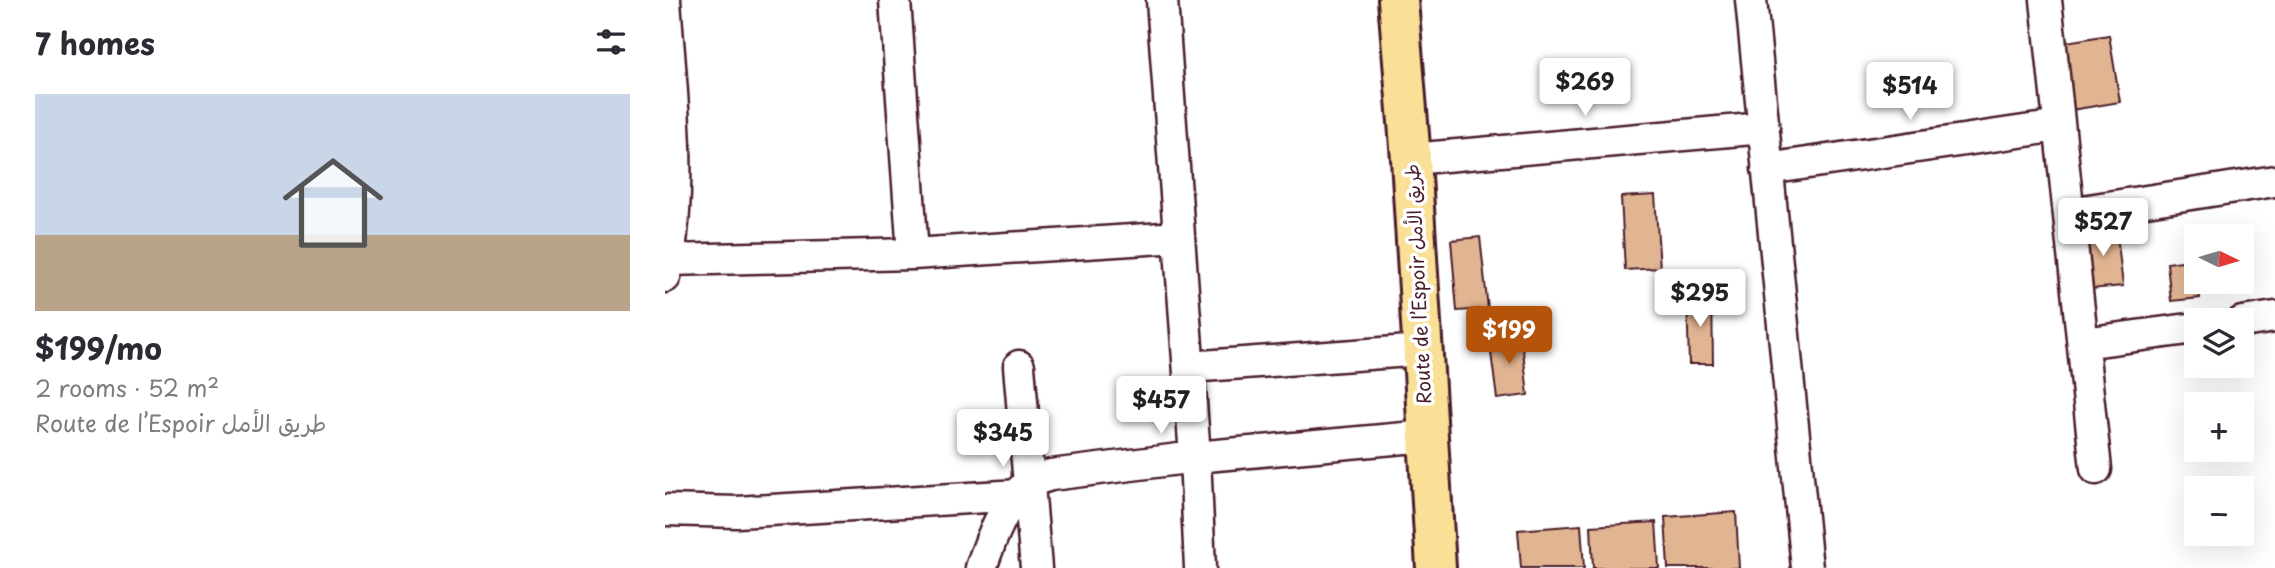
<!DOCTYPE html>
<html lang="en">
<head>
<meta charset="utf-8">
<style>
  :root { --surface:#fff; --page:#f7f7f7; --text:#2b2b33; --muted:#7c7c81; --line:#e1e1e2; --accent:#b45309 }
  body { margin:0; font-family:"Playpen Sans","Playpen Sans Arabic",sans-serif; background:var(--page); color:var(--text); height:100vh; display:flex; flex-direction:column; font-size:26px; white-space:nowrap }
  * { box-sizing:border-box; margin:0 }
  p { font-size:23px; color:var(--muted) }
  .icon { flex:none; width:38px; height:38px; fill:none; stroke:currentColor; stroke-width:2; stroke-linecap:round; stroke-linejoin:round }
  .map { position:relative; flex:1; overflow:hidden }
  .sheet { display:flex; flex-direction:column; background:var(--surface); width:665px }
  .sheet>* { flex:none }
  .needle { width:46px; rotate:95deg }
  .tools { position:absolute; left:1519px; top:224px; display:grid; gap:14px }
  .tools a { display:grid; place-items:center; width:70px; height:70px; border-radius:0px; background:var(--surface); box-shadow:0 7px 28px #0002; font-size:35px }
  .price { position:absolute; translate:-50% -60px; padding:0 16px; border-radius:7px; background:#fff; color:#222; font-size:23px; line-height:46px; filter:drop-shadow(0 2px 4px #0008) }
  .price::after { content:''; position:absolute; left:50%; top:42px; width:21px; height:16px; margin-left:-10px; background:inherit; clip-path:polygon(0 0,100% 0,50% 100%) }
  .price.current { background:var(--accent); color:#fff }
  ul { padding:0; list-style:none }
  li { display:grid; align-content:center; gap:14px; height:371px; padding:0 35px }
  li+li { border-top:2px solid var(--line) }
  li span { display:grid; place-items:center; height:217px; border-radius:0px; color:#555 }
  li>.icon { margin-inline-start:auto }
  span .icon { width:126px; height:126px; fill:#fffc; stroke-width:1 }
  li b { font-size:30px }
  h2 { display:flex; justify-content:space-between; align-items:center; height:84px; padding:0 35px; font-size:30px }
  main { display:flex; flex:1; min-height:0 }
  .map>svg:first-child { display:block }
  .building { fill:#e2b592; stroke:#4a1f2b; stroke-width:2 }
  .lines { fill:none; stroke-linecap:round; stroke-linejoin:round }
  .minor-casing { stroke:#4a1f2b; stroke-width:35 }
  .trunk-casing { stroke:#4a1f2b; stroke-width:44 }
  .minor { stroke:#fff; stroke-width:30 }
  .trunk { stroke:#fadf96; stroke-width:38 }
  .labels { text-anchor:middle; stroke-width:7; stroke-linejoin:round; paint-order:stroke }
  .street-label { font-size:19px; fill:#4a1f2b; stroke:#fff }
</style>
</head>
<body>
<main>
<section class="sheet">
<h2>7 homes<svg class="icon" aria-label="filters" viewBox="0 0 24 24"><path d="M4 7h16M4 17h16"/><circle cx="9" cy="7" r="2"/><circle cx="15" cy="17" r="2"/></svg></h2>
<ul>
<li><span style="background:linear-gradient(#c9d6e8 65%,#b9a48a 0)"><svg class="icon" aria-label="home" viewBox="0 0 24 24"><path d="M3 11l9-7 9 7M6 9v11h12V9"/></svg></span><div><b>$199/mo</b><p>2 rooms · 52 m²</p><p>Route de l’Espoir طريق الأمل</p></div></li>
</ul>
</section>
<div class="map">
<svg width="1610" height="568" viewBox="0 0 1610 568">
  <rect width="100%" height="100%" fill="#fff"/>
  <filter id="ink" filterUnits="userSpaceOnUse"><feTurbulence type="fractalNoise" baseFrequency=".0143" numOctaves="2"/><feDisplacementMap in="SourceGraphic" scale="14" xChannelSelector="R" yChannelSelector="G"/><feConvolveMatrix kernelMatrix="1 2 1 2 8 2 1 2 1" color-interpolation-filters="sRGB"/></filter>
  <g filter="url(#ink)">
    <!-- building -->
    <path class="building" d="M1444 35 1455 102 1406 110 1395 43Z
      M990 195 995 268 960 270 956 197Z
      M1451 226 1458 286 1425 289 1419 230Z
      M815 237 823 309 792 311 786 240Z
      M1531 259V282H1534L1535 298 1506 301 1502 263Z
      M1022 295H1047L1048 364H1024Z
      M856 333 863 395 832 399 824 337Z
      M1071 512 1074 568H1003L1000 517Z
      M991 522 994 568H928L926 526Z
      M916 525 919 568H856L853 530Z"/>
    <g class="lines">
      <defs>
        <path id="minor" d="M230 0 248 254
          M497 0 530 457 535 568
          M1086 0 1142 568
          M1381 0 1431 469
          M746 159 1099 128
          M1102 169 1394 126
          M1404 213 1610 181
          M4 260 248 254 514 237
          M0 277C20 186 6 92 0 0
          M1577 322 1610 317
          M1418 343 1531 328
          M354 366 371 568
          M524 367 758 350
          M0 510 72 512 354 495
          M316 568C325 541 340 499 365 483 371 479 379 477 386 475L530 457 762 436"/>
        <path id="trunk" d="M733 0 746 159 771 568"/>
      </defs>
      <!-- minor casing -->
      <use href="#minor" class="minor-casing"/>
      <!-- trunk casing -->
      <use href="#trunk" class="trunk-casing"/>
      <!-- minor -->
      <use href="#minor" class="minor"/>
      <!-- trunk -->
      <use href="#trunk" class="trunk"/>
    </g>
  </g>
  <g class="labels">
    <!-- street labels -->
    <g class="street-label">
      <text transform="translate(753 284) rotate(-93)" y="7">Route de l’Espoir طريق الأمل</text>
    </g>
  </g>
</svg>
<div class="tools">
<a><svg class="needle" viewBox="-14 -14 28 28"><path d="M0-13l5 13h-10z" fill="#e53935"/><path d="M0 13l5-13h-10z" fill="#7c7c81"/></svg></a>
<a><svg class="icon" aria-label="layers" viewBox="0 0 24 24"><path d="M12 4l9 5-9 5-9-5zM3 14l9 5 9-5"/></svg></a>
<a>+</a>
<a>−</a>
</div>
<b class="price" style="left:920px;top:118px">$269</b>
<b class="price" style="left:1245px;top:122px">$514</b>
<b class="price" style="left:1438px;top:258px">$527</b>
<b class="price" style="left:1035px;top:329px">$295</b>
<b class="price current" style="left:844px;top:366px">$199</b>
<b class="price" style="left:496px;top:436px">$457</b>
<b class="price" style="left:338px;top:469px">$345</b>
</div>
</main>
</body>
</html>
